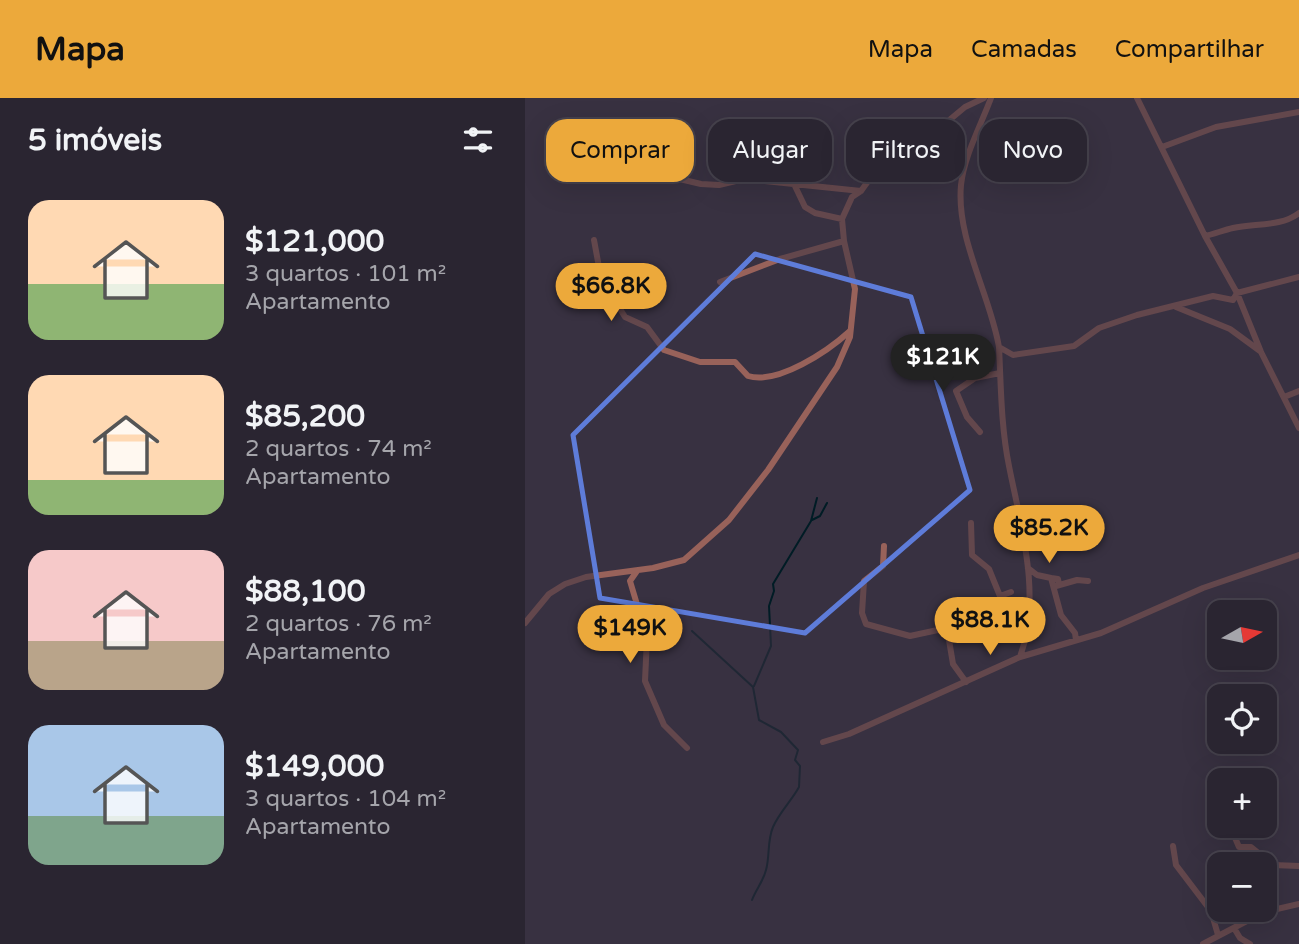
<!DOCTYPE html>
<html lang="pt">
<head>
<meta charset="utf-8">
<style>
  :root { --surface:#2a2531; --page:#322d39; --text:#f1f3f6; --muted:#a5a5ab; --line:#46424d; --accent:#eca93b }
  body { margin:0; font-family:"Varela Round",sans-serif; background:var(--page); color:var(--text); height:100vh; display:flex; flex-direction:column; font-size:26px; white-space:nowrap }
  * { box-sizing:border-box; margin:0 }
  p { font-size:23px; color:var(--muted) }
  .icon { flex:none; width:38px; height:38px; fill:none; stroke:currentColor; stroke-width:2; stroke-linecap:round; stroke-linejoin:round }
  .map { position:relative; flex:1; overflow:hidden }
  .side { display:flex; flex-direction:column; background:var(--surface); width:525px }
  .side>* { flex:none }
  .hud { position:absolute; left:21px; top:21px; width:648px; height:63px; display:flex; gap:14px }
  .needle { width:46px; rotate:81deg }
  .buttons { position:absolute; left:682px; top:502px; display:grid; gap:14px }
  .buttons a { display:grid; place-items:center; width:70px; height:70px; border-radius:14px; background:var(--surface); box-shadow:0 7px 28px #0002,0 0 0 2px var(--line); font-size:35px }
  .price { position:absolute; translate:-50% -60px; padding:0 16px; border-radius:24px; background:var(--accent); color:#111; font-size:23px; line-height:46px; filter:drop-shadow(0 2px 4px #0008) }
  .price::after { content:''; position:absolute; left:50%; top:42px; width:21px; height:16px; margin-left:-10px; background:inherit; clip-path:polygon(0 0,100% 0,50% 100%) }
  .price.on { background:#222; color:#fff }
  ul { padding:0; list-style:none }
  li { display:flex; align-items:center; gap:21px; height:175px; padding:0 28px }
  li span { display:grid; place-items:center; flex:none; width:196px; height:140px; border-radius:21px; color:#555 }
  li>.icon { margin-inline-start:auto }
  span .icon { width:84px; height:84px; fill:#fffc; stroke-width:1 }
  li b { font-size:30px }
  h2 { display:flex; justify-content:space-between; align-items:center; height:84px; padding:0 28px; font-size:30px }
  .chip { padding:0 24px; border-radius:21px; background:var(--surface); box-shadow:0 7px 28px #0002,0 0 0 2px var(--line); font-size:24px; line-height:63px }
  .chip.on { background:var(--accent); color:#111 }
  header { display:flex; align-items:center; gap:42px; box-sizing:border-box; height:98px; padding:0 35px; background:var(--accent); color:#111 }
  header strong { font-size:33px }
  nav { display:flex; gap:38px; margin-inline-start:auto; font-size:24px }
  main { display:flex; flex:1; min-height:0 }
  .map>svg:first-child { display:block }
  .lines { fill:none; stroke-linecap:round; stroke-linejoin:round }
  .stream { stroke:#001c25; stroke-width:2 }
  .minor { stroke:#98625a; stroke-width:6 }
  .marked { fill:none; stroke:#5e7cd9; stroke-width:5; stroke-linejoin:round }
</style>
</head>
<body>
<header>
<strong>Mapa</strong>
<nav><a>Mapa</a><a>Camadas</a><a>Compartilhar</a></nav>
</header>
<main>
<section class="side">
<h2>5 imóveis<svg class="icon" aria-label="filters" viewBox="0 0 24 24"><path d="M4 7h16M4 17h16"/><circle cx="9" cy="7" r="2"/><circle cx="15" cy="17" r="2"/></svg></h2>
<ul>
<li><span style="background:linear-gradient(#ffd9b3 60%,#8fb573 0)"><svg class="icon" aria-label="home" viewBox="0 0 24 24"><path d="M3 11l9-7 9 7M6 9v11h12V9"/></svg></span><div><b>$121,000</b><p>3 quartos · 101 m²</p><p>Apartamento</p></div></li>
<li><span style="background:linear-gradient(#ffd9b3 75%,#8fb573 0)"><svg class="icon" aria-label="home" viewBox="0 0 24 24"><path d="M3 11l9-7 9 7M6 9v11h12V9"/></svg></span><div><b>$85,200</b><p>2 quartos · 74 m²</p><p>Apartamento</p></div></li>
<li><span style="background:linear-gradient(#f6c9c9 65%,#b9a48a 0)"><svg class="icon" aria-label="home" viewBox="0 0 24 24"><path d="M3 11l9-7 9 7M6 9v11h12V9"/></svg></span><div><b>$88,100</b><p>2 quartos · 76 m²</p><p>Apartamento</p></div></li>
<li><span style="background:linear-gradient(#a9c7e8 65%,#7fa58c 0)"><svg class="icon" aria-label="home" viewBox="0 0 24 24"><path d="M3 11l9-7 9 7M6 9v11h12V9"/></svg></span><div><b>$149,000</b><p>3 quartos · 104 m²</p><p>Apartamento</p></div></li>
</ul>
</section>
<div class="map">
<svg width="774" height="846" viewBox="0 0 774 846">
  <rect width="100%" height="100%" fill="#383141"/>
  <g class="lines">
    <!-- stream -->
    <path class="stream" d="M287 422 295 418 302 405
      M167 533 228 589 234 622 256 634 273 652 270 662 275 668 274 689C267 702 254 715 248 729 242 743 245 758 241 772 238 784 231 791 227 802
      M229 588 246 548 244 508 249 493 248 486 286 423 292 400"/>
    <!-- minor -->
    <path class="minor" d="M466 0C456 27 439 58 436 87 431 141 465 196 474 249L488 257 549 248 574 230 612 217 688 198 708 202 712 195 774 179
      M612 0 680 138 712 195 736 254 774 330
      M227 25 259 65 280 109 290 115 317 121
      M637 49 691 29 774 14
      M125 74 176 86 194 87 219 81 336 93
      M680 138C689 136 699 132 708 130 729 125 756 129 774 115
      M69 142 76 180 100 219 122 229 139 252 175 264H210L223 278C253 287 303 253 325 233
      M195 184 255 161 319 143
      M651 209 705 231 735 253
      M474 249C476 288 476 329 484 368 496 429 517 498 495 559
      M759 299 774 293
      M455 334 442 319 431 293 450 280 475 275
      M446 425 447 457 464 471 492 540 501 537
      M359 448 358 468 339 483 337 515 341 526 385 538 422 530 428 566 441 584
      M503 470 512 477 526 480
      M112 473 105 483 122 540 120 583 139 627 162 650
      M534 486 533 481 526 480 536 517 550 535 551 542
      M531 488 552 482 563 483
      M475 498 486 494
      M0 525 24 496 40 486 61 479 128 470 159 462 204 422 243 372 312 269 325 239 330 191 319 143 317 121 327 99 336 93 362 57 381 41 422 24 440 9 459 0
      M298 644 324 636 495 559 576 535 678 490 774 457
      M705 728 714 749H726L748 767 774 768
      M648 748 651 767 686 813 693 837
      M709 830 715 840 725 846
      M678 846 739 814 774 806"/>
  </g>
  <!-- marked area -->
  <path d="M0 0H774V846H0ZM230 156 386 199 445 392 280 535 75 500 48 337Z" fill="#383141" fill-opacity=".55" fill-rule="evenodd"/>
  <path class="marked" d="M230 156 386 199 445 392 280 535 75 500 48 337Z"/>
</svg>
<div class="buttons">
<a><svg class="needle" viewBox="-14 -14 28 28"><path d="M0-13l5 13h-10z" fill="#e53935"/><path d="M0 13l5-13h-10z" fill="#a5a5ab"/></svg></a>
<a><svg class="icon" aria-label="locate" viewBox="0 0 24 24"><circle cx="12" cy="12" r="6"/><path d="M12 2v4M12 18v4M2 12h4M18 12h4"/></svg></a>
<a>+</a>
<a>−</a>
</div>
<b class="price" style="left:86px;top:225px">$66.8K</b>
<b class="price on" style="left:418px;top:296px">$121K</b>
<b class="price" style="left:524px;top:467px">$85.2K</b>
<b class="price" style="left:465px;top:559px">$88.1K</b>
<b class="price" style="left:105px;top:567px">$149K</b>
<div class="hud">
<a class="chip on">Comprar</a>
<a class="chip">Alugar</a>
<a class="chip">Filtros</a>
<a class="chip">Novo</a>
</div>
</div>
</main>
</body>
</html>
